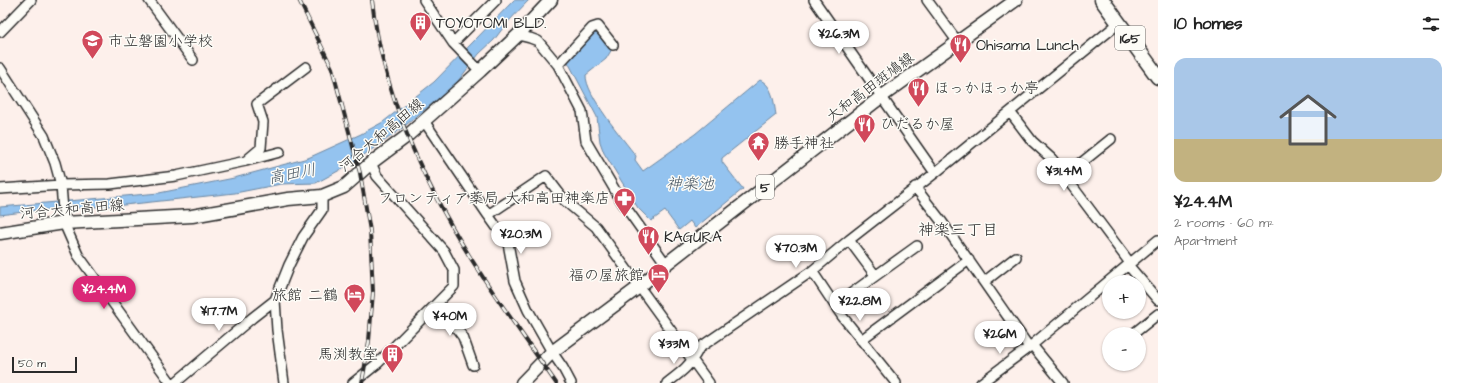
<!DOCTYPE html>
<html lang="en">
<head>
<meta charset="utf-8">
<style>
  :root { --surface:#fff; --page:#f2f2f2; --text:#222; --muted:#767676; --accent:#db2777 }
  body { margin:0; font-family:"Architects Daughter","Klee One",sans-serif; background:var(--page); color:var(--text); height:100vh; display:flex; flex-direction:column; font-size:15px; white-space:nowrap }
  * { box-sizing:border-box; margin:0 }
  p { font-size:13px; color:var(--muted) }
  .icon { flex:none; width:22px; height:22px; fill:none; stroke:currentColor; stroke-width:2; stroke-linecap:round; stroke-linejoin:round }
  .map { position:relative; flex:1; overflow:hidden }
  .panel { display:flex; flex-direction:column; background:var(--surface); width:300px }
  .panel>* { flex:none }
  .tools { position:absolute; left:1102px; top:275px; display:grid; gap:8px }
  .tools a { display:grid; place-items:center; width:44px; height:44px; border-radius:50%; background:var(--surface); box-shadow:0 1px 3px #0004; font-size:20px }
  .scale { position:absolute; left:12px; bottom:10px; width:65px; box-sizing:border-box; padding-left:4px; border:2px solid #2b2b2b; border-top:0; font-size:11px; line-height:14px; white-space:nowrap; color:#2b2b2b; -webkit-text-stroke:3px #fdfcf7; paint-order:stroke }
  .price { position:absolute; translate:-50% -34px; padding:0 9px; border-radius:14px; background:#fff; color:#222; font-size:13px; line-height:26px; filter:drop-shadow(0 1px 2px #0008) }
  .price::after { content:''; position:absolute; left:50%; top:24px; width:12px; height:9px; margin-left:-6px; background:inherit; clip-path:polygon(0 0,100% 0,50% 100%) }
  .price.active { background:var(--accent); color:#fff }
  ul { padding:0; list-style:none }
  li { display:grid; align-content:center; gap:8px; height:212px; padding:0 16px }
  li span { display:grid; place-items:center; height:124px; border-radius:12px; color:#555 }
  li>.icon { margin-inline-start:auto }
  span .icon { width:72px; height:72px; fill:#fffc; stroke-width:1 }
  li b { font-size:17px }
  h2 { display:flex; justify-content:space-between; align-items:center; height:48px; padding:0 16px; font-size:17px }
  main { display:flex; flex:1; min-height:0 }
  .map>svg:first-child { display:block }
  .water { fill:#94c3ef; stroke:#6a86a1 }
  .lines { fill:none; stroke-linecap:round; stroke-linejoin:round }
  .minor-casing { stroke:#2b2b2b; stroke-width:12 }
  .major-casing { stroke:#2b2b2b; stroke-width:15 }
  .highway-casing { stroke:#2b2b2b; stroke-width:17 }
  .minor { stroke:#fdfcf7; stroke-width:9 }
  .major { stroke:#fdfcf7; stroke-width:12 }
  .highway { stroke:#fdfcf7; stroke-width:14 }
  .rail-casing { stroke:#2b2b2b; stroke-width:4 }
  .rail { stroke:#fdfcf7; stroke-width:2.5; stroke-dasharray:8; stroke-linecap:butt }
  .labels { text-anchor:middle; stroke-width:3; stroke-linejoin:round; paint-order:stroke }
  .shield { fill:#fdfcf7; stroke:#6a6a68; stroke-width:1 }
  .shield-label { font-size:14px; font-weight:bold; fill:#2b2b2b }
  .poi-label { font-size:15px; fill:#2b2b2b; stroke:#fdfcf7; text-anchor:start }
  .street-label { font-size:15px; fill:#2b2b2b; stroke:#fdfcf7 }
  .water-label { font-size:16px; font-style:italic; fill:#4a5966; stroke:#fdfcf7 }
  .neighbourhood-label { font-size:16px; fill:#2b2b2b; stroke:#fdfcf7 }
</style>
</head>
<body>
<main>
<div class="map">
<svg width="1158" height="383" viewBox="0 0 1158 383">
  <rect width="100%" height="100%" fill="#fdf0eb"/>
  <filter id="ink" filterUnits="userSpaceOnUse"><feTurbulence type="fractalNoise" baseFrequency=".025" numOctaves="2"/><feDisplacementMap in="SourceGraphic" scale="8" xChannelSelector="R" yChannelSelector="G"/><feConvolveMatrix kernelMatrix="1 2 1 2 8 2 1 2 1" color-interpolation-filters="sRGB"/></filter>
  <g filter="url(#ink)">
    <!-- water -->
    <path class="water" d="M514 0H529L506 24 494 40 479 54 454 86 397 132 351 164 316 183 281 184 235 193 124 205 31 211 0 215V207L159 193 234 178 308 158 361 134 383 122 434 82Z
      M593 32 595 34 598 32 612 49 606 59 586 75C585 94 623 139 636 156L635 160 643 171 695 134 760 80C773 85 774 103 776 115L722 158V162L743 189 695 228 690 221 679 230 665 211 651 221 638 208 604 153 600 142 597 117 568 62 569 58Z"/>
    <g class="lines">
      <defs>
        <path id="minor" d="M149 0 193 60
          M424 0 453 43 480 71
          M814 0 935 173
          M927 0 957 41
          M0 32 31 0
          M518 35 530 38 538 41 558 65
          M453 43 496 0
          M613 45 598 26 592 28 558 65 582 111 586 141 622 202 666 264
          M0 68 44 136 55 163 61 185 64 223 78 255 171 383
          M1010 112 1032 141 1052 159 1130 263
          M424 121 488 215
          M248 159 261 148 263 122 257 104 306 67
          M1065 176 1111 139
          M915 187 942 222 1029 347
          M0 189 61 185 110 184 176 176 246 161 280 152
          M849 240 875 275
          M1128 265 1158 300
          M812 271 842 316 896 383
          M984 282 1016 257
          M438 304 463 337 473 365
          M835 305 917 246
          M1133 334 1158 314
          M861 340 969 260
          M1032 345 1063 383
          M175 383 252 318 275 300
          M284 383 277 330 275 300 289 265 303 237 322 210V196
          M353 383 378 363 454 286V270L444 251 377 176 371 163
          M571 383 563 368 552 352 528 310 515 281 508 243 488 215 546 176 565 201 596 227 709 383
          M667 383C683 371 690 366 699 348L812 271 849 240 935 173 1119 23
          M981 383 1032 345 1158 240"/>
        <path id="major" d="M0 233 64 223 192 216 288 199 322 196 344 187 371 163 407 136 480 71 518 35 551 0
          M522 383 552 352 639 287 666 264 881 97 1016 0"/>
        <path id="highway" d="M1102 0 1158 77"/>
      </defs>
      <!-- minor casing -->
      <use href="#minor" class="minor-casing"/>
      <!-- major casing -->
      <use href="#major" class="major-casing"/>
      <!-- highway casing -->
      <use href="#highway" class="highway-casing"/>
      <!-- minor -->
      <use href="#minor" class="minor"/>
      <!-- major -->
      <use href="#major" class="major"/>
      <!-- highway -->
      <use href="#highway" class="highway"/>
      <defs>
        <path id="rail" d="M299 0 332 68 360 173 370 231 373 292 369 341 362 383
          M372 0C383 97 425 187 477 268 502 307 530 345 556 383"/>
      </defs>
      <!-- rail casing -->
      <use href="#rail" class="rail-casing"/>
      <!-- rail -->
      <use href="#rail" class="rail"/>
    </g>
  </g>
  <!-- icons -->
  <defs>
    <symbol id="building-pin" viewBox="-11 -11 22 30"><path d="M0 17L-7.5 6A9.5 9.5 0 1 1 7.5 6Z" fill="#d1495b" stroke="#fdfcf7"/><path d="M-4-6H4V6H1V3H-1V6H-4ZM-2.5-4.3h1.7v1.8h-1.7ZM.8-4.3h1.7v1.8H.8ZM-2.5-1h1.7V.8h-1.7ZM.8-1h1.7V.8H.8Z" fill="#fff"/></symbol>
    <symbol id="school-pin" viewBox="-11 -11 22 30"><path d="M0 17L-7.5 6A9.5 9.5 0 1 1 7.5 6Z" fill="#d1495b" stroke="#fdfcf7"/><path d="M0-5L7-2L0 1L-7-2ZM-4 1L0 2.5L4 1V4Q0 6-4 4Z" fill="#fff"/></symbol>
    <symbol id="restaurant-pin" viewBox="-11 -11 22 30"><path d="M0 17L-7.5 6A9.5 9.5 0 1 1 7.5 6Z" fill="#d1495b" stroke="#fdfcf7"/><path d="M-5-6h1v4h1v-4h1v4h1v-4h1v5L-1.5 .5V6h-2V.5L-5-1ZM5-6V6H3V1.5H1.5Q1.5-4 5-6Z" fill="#fff"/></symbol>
    <symbol id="temple-pin" viewBox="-11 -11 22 30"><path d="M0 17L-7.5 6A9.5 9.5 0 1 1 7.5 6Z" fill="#d1495b" stroke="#fdfcf7"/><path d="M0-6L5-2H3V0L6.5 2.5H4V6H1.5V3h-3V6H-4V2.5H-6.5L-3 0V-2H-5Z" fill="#fff"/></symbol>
    <symbol id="pharmacy-pin" viewBox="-11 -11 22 30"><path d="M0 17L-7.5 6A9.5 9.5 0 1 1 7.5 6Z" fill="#d1495b" stroke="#fdfcf7"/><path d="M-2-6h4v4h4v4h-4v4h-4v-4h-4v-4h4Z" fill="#fff"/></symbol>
    <symbol id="hotel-pin" viewBox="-11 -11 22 30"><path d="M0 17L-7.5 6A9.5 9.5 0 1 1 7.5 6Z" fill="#d1495b" stroke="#fdfcf7"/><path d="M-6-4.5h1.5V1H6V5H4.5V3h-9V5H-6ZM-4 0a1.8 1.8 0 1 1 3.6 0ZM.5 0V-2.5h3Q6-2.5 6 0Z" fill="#fff"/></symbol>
  </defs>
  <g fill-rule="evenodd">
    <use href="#building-pin" x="408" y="10" width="25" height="34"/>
    <use href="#school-pin" x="80" y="28" width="25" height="34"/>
    <use href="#restaurant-pin" x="948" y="32" width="25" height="34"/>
    <use href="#restaurant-pin" x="906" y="76" width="25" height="34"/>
    <use href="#restaurant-pin" x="852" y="112" width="25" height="34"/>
    <use href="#temple-pin" x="746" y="130" width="25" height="34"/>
    <use href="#pharmacy-pin" x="612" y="186" width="25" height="34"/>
    <use href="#restaurant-pin" x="636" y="224" width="25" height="34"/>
    <use href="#hotel-pin" x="646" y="262" width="25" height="34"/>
    <use href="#hotel-pin" x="342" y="282" width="25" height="34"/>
    <use href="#building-pin" x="380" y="342" width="25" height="34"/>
  </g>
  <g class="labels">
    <!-- shield labels -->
    <g class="shield">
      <rect x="1115" y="26" width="30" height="24" rx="3"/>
      <rect x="756" y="175" width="18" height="24" rx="3"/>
    </g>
    <g class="shield-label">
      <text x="1130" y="43">165</text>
      <text x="765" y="192">5</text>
    </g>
    <!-- poi labels -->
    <g class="poi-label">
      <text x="436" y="28">TOYOTOMI BLD.</text>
      <text x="108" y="46">市立磐園小学校</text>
      <text x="976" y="50">Ohisama Lunch</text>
      <text x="934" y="93">ほっかほっか亭</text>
      <text x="880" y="129">ひだるか屋</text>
      <text x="774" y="148">勝手神社</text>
      <text x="610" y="203" text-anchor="end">フロンティア薬局 大和高田神楽店</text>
      <text x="664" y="242">KAGURA</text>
      <text x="644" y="280" text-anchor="end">福の屋旅館</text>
      <text x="338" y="300" text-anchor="end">旅館 二鶴</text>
      <text x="378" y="359" text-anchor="end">馬渕教室</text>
    </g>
    <!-- street labels -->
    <g class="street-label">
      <text transform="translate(870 87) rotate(-37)" y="5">大和高田斑鳩線</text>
      <text transform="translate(381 135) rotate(-40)" y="5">河合大和高田線</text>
      <text transform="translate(72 209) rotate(-5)" y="5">河合大和高田線</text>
    </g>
    <!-- water labels -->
    <g class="water-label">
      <text transform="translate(292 173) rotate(-11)" y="6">高田川</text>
      <text x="690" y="189">神楽池</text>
    </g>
    <!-- neighbourhood labels -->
    <g class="neighbourhood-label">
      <text x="958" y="235">神楽三丁目</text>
    </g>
  </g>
</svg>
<div class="tools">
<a>+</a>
<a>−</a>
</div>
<div class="scale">50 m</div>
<b class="price" style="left:839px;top:55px">¥26.3M</b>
<b class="price" style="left:1064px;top:192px">¥31.4M</b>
<b class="price" style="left:521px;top:255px">¥20.3M</b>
<b class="price" style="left:796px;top:269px">¥70.3M</b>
<b class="price active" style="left:104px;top:310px">¥24.4M</b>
<b class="price" style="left:860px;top:322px">¥22.8M</b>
<b class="price" style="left:219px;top:332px">¥17.7M</b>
<b class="price" style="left:450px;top:337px">¥40M</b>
<b class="price" style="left:1000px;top:355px">¥26M</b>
<b class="price" style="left:674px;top:365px">¥33M</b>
</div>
<section class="panel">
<h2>10 homes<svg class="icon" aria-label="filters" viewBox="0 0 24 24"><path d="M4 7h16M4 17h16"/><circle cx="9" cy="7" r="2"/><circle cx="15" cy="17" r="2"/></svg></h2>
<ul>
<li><span style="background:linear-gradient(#a9c7e8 65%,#c2b280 0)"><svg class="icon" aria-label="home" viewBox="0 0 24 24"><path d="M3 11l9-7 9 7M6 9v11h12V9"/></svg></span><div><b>¥24.4M</b><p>2 rooms · 60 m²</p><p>Apartment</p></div></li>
</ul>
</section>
</main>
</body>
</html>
